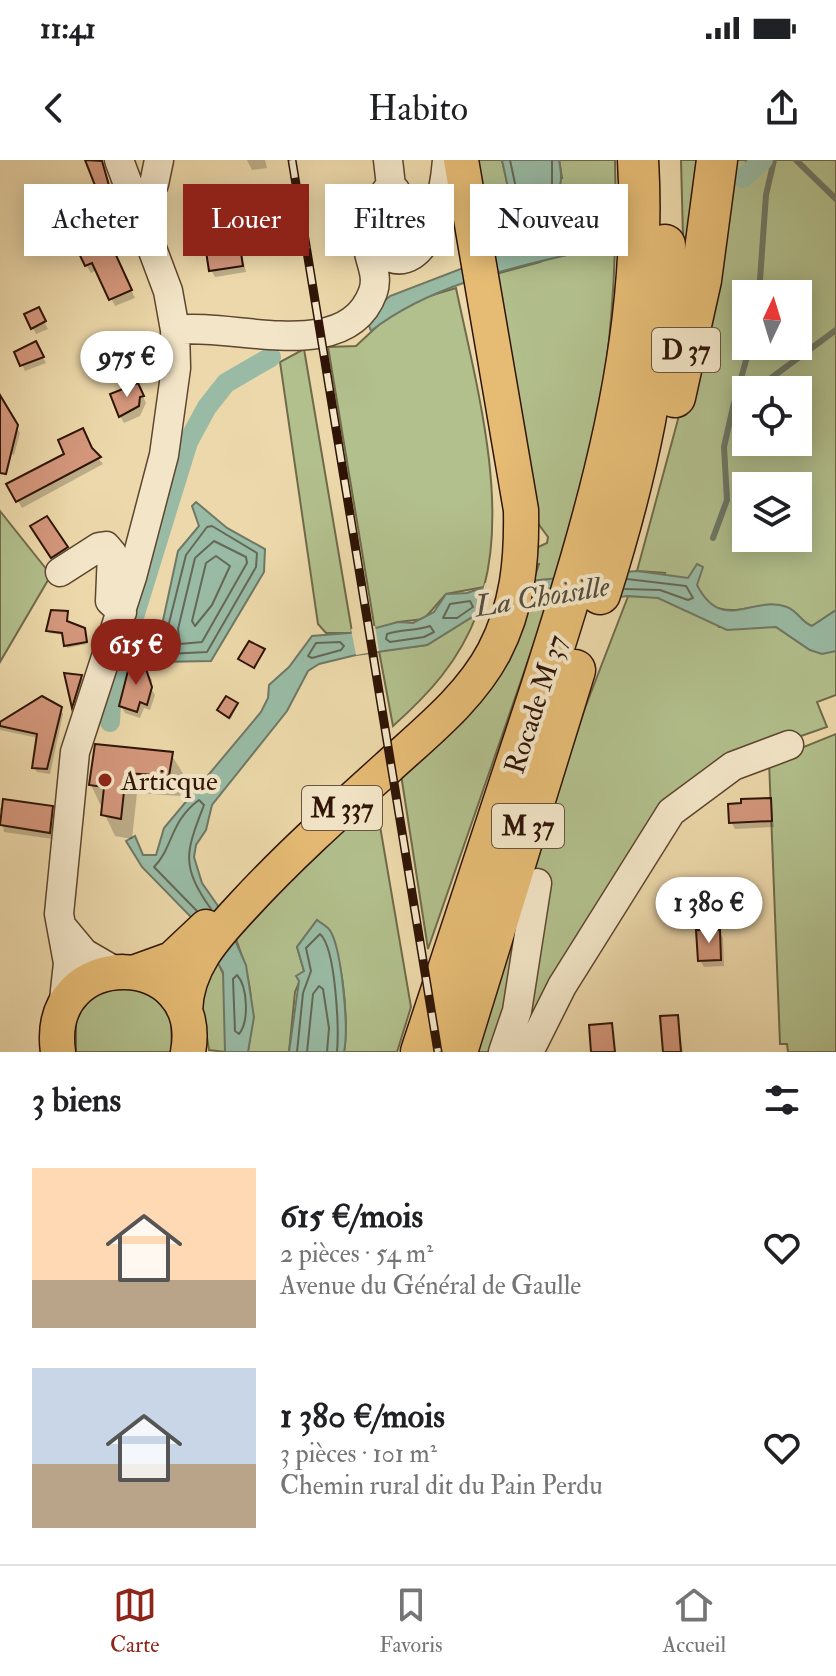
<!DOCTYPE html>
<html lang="fr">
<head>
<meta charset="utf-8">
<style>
  :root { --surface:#fff; --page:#f2f2f2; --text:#202124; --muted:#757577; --line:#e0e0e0; --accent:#8f2418 }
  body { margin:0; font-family:"IM FELL Double Pica",serif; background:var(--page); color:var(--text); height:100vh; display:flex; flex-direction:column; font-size:30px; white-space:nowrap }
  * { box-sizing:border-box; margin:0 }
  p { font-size:26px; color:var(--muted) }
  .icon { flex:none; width:44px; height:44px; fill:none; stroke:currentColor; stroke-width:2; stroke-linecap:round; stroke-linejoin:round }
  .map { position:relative; height:892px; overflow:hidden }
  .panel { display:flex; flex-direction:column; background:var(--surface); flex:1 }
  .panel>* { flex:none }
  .banner { position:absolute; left:24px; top:24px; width:788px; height:72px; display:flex; gap:16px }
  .needle { width:52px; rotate:4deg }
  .buttons { position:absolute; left:732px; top:120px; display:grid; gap:16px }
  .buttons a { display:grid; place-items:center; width:80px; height:80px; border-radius:0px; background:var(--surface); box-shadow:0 4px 20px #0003; font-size:40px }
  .price { position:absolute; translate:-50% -68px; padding:0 18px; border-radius:28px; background:#fff; color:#222; font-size:26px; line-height:52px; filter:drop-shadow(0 2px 4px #0008) }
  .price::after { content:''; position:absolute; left:50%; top:48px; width:24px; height:18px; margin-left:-12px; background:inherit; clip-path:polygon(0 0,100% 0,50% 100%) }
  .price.selected { background:var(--accent); color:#fff }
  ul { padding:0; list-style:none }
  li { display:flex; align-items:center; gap:24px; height:200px; padding:0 32px }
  li span { display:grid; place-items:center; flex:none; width:224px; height:160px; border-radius:0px; color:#555 }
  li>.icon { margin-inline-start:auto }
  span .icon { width:96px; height:96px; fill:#fffc; stroke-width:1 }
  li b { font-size:34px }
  h2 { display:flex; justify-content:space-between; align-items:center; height:96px; padding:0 32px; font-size:34px }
  .tag { padding:0 28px; border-radius:0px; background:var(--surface); box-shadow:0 4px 20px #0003; font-size:28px; line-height:72px }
  .tag.selected { background:var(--accent); color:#fff }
  .status { display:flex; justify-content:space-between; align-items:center; height:56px; padding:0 40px; background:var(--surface); direction:ltr }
  .status svg { height:22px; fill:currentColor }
  header { display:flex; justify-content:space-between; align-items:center; height:104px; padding:0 32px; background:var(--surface); font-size:36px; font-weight:600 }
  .dock { display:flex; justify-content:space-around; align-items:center; height:112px; border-top:2px solid var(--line); background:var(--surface); font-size:22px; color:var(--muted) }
  .dock a { display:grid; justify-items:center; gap:4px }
  .dock .selected { color:var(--accent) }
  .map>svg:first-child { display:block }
  .green { fill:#b2c08d; stroke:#706a4a; stroke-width:2; fill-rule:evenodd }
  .water { fill:#99bba5; stroke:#6f7865; stroke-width:2 }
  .pier { fill:#ecd8aa }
  .shadow { fill:#0003 }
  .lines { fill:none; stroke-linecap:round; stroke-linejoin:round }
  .shore { stroke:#646856; stroke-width:2 }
  .stream { stroke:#6f7865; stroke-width:6 }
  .canal { stroke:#99bba5; stroke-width:20 }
  .building { fill:#d4977c; stroke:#2f1406; stroke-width:2 }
  .minor-casing { stroke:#5e452f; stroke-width:31 }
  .major-casing { stroke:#2f1406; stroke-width:37 }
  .highway-casing { stroke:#2f1406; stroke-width:43 }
  .minor { stroke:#f3e6c8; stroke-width:28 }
  .major { stroke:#e6bc75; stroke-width:34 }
  .highway { stroke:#e6bc75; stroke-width:40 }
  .rail-casing { stroke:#2f1406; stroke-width:9 }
  .rail { stroke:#f3e6c8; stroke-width:6; stroke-dasharray:18; stroke-linecap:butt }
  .poi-dot { fill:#8f2418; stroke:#f3e6c8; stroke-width:3 }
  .labels { text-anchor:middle; stroke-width:8; stroke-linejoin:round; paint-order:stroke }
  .shield { fill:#f3e6c8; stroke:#6a5340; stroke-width:2 }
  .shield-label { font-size:26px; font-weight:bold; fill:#2f1406 }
  .street-label { font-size:28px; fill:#2f1406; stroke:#f3e6c8 }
  .poi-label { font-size:28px; fill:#2f1406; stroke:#f3e6c8; text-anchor:start }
  .water-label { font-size:30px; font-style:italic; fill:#544e3e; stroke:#f3e6c8 }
</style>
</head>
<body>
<div class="status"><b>11:41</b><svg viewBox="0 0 49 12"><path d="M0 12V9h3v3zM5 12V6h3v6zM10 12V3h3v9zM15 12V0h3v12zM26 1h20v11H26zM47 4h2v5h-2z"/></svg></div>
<header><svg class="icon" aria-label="back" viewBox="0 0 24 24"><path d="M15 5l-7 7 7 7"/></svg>Habito<svg class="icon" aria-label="share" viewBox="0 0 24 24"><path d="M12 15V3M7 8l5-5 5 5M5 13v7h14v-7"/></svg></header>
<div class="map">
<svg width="836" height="892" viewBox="0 0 836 892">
  <rect width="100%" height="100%" fill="#ecd8aa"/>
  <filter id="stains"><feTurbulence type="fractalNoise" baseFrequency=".0025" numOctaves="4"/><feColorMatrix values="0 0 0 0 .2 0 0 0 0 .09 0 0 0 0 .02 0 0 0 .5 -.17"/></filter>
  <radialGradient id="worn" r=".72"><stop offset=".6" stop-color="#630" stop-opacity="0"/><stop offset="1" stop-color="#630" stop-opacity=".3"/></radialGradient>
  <!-- green -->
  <path class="green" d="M470 0H502L510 34 562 18 559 0H615C618 108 611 216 585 321 577 354 565 387 555 420L533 422 539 404H531L536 388 547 383 548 377 534 358 492 115 540 102 597 72 517 88 488 101Z
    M681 0H706L697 75 677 109 683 78Z
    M731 0H746L747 21 753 0H836V450L812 466C800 462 795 448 781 446 757 442 736 457 712 446L719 467H776L810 490 836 491V535L817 542 827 567 718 605 522 892H473L585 548 627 439 628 436 657 437 665 413 637 411 693 204ZM746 134H798V186H746ZM746 230H798V282H746ZM746 326H798V378H746Z
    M456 128C475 219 508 337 484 427L446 434 424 459 398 462 375 470 328 187 356 186 386 158 426 137Z
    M304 189 351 466 352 473H326L318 464 280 202Z
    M0 351 51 415 0 502Z
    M547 446 428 789 400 608 525 449Z
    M477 454C459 501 430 533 393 566L379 491 427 485Z
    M836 574V892H788L787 884H780L769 601Z
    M374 631 411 847 397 892H344C349 861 344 778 317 760L297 787 304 811 295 832 289 892H248C254 846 253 824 236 779Z
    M217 800 225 818V892L209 890 201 840Z
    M101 828H146L171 856 172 892H76V855Z"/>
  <!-- water -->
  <path class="water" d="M502 0H559C562 15 564 32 548 39L513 37 508 28Z
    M746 0H773L747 22Z
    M597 71V88C520 106 434 122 371 171L366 157 390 136 510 90Z
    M196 342 227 368 265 389 264 412 211 501 157 502 152 495 159 479 178 391 199 366 192 346Z
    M697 404 703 407 697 425C723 475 753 434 787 447 798 451 801 462 812 466L836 450V491L822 494 810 490 776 467 727 470 658 438 628 436 477 454 427 485 356 495 319 504 308 511 287 551 212 645 206 670 196 685 194 697 202 723 223 753 246 805 254 857 248 892H225L223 812 193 759 142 707 126 681 135 676 143 695H156L164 668 261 552 268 538 269 525 289 507 312 476 361 472 398 462 413 463 434 452 446 434 467 433 493 424 637 411 688 418Z
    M317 760C322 764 328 766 331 772 342 793 349 869 344 892H289L299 821 296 816 304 811 297 787Z"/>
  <!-- pier -->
  <path class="pier" d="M534 418 525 449 477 454 485 423Z
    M375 466 379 491 356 495 351 469Z"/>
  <!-- shadow -->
  <path class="shadow" d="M87 0H101L121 65 99 76 109 98 118 103 135 138 115 146 97 110 91 113 54 52 99 29Z
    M247 0H265L267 8 252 10Z
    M235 63 246 112 215 117 211 110Z
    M38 150 48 169 36 174 33 168Z
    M36 184 46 203 25 211 22 205Z
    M141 232 146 243 140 256 124 263 120 256Z
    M0 239 20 273 14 295 0 290Z
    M92 291 103 304 22 348 9 325Z
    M47 359 70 395 56 403 37 374Z
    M67 453 68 464 85 473 87 484 67 488 64 475 49 473 48 471Z
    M263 491 255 510 241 499Z
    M143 505 152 520 150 527 155 535 150 550 144 548 140 558 125 553 121 546Z
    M67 515 81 517 84 522 75 550Z
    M237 545 231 559 220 550Z
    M60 549 63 554 50 614 37 612 34 607 38 578 0 570V564Z
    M171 594 184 615 180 636 137 633 132 679 115 676 91 625Z
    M770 640 774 667 735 669 731 662Z
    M0 648H51L55 655 53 679 4 672Z
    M719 772 723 778 724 806 704 807 700 800Z
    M677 857 683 892H665Z
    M611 865 616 892H594Z"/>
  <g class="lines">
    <!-- shore -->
    <path class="shore" d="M510 0 516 28C527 32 544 36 552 26V0
      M212 366 257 393 256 407 207 492 167 494 168 467 186 395 207 367Z
      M214 381 246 397 247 403 202 482 180 484 178 469 195 398Z
      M216 396 230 406 212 445 195 466 192 461 206 403Z
      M625 429 660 430 688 440 693 438 686 426 627 419
      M470 441 473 447 457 458H443L450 444Z
      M430 466 434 472 424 477 390 482 386 479 387 474C402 469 415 471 430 466Z
      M340 482 344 486 341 490 312 498 308 496 316 483Z
      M197 751 154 707C173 688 170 661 199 640L204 645C186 692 180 705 211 749
      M237 815C248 827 249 862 239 874L235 871 233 819Z
      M297 892 303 833 311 811 306 788 320 774C336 788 339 869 337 892
      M307 892 313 834 319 826 323 829 329 868 327 892"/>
    <!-- stream -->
    <path class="stream" d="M796 0 836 39
      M759 134 766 35 774 0
      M755 230 836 170
      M733 247 750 186
      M713 378 727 340 724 287 733 247 746 237"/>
    <!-- canal -->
    <path class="canal" d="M743 18 763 0
      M110 562 112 528 188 282 207 247 226 223 271 197"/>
  </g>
  <!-- building -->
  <path class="building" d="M85 0 102 1 118 57 96 68 110 95 115 93 132 130 109 140 92 103 85 106 74 83 70 84 52 52 96 28Z
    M228 60 236 61 243 106 209 111 202 65Z
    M39 147 46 161 31 169 24 154Z
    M36 181 44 197 20 206 14 192Z
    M138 223 144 236 140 237 139 246 119 257 110 234Z
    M0 235 18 265 6 314 0 313Z
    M83 268 92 288 101 297 16 342 6 324 64 294 58 280Z
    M47 356 68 387 51 398 30 366Z
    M51 450 68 451 67 461 85 468 87 482 64 486 62 473 46 471Z
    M249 481 265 489 254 508 238 499Z
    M131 499 144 503 152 527 147 545 140 542 137 552 119 546Z
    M64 513 82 515 72 548Z
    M42 536 62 547 47 609 32 608 37 574 0 566V562Z
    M226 536 238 543 229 558 217 550Z
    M95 584 173 592 169 616 126 613 121 659 101 655 104 627 89 625Z
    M771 638 772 661 729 663 728 644 741 643V639Z
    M3 639 53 646 50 673 0 665Z
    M696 770H720L721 800 698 801Z
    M678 855 681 892H663L660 856Z
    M612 863 615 892H591L589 865Z"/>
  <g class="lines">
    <defs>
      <path id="minor" d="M388 0 391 26
        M136 46 154 24 159 0
        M175 170C234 162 346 206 373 132 380 112 365 96 368 77 371 61 383 48 386 31L391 26 395 30 378 81 382 94C430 122 445 29 447 0
        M60 412 99 387 106 386 112 393 110 441 122 452
        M64 769 84 793 115 811
        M63 849 68 803 59 754 75 592 132 417 164 295 176 208 175 170 168 131 119 0
        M503 892 517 851 537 723
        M529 892 562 826 671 652 733 606 789 585"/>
      <path id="major" d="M136 812 172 799 206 767
        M185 851C186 808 213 778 242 747 287 698 337 653 387 608 425 573 469 539 494 492 518 446 522 400 521 350L461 0
        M58 892C43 783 207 788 188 892"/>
      <path id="highway" d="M675 237 701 120 717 0
        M600 434C637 317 661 208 665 85
        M421 892C461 771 501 650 541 528 596 356 649 184 638 0
        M457 892 575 510"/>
    </defs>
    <!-- minor casing -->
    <use href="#minor" class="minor-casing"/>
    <!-- major casing -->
    <use href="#major" class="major-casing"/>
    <!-- highway casing -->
    <use href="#highway" class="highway-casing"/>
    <!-- minor -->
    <use href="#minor" class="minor"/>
    <!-- major -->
    <use href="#major" class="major"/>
    <!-- highway -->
    <use href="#highway" class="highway"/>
    <defs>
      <path id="rail" d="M292 0 438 892"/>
    </defs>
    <!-- rail casing -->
    <use href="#rail" class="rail-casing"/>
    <!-- rail -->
    <use href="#rail" class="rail"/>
  </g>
  <!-- markers -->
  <circle class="poi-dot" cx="105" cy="620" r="8"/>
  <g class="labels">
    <!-- shield labels -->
    <g class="shield">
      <rect x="652" y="168" width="68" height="44" rx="6"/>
      <rect x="302" y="626" width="80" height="44" rx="6"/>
      <rect x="492" y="644" width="72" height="44" rx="6"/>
    </g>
    <g class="shield-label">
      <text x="686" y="199">D 37</text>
      <text x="342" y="657">M 337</text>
      <text x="528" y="675">M 37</text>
    </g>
    <!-- street labels -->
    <g class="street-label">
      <text transform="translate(535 544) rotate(-72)" y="10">Rocade M 37</text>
    </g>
    <!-- poi labels -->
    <g class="poi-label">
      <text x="121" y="630">Articque</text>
    </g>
    <!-- water labels -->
    <g class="water-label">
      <text transform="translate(542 436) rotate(-9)" y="10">La Choisille</text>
    </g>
  </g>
  <rect width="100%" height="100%" filter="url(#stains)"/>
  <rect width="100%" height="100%" fill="url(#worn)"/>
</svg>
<div class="buttons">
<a><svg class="needle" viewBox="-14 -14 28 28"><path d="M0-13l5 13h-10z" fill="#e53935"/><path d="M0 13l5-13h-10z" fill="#757577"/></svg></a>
<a><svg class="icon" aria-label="locate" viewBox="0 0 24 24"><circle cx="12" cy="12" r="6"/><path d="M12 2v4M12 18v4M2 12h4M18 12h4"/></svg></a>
<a><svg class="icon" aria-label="layers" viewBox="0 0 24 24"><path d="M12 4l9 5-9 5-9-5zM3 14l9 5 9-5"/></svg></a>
</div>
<b class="price" style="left:127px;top:239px">975 €</b>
<b class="price selected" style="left:136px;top:527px">615 €</b>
<b class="price" style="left:709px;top:785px">1 380 €</b>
<div class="banner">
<a class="tag">Acheter</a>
<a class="tag selected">Louer</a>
<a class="tag">Filtres</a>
<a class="tag">Nouveau</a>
</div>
</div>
<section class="panel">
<h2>3 biens<svg class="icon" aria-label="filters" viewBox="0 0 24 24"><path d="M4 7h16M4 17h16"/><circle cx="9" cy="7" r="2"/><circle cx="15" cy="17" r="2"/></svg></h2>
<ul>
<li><span style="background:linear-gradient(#ffd9b3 70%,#b9a48a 0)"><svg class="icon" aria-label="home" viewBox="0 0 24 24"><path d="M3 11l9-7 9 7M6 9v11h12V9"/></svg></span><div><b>615 €/mois</b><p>2 pièces · 54 m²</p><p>Avenue du Général de Gaulle</p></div><svg class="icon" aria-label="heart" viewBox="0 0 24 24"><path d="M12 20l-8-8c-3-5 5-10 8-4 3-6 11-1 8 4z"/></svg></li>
<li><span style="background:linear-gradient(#c9d6e8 60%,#b9a48a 0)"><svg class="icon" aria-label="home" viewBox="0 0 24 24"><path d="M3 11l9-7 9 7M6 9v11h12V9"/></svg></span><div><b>1 380 €/mois</b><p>3 pièces · 101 m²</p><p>Chemin rural dit du Pain Perdu</p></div><svg class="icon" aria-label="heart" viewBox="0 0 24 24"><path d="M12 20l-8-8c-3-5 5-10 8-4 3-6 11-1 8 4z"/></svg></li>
</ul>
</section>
<nav class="dock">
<a class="selected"><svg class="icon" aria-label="map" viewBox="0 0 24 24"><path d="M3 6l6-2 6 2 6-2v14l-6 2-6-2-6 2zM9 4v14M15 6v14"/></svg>Carte</a>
<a><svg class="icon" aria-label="saved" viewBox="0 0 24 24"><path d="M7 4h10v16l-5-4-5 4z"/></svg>Favoris</a>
<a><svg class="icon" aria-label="home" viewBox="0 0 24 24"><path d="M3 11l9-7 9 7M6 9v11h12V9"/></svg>Accueil</a>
</nav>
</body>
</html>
